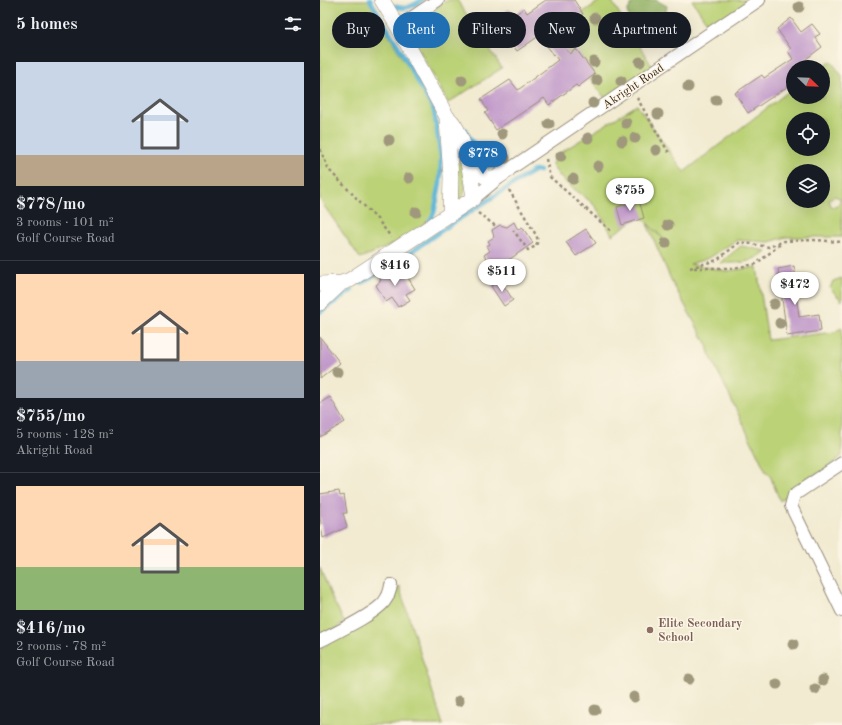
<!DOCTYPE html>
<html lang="en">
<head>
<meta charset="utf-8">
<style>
  :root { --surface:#171b24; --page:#242831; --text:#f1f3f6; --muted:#9ea1a6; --line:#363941; --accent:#1f6fb2 }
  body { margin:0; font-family:"Old Standard TT",serif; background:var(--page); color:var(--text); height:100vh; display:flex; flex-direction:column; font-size:15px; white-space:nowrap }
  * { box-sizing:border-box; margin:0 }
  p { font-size:13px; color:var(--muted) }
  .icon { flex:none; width:22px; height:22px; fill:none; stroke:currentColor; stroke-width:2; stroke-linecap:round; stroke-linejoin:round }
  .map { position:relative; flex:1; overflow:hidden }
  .drawer { display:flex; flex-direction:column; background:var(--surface); width:320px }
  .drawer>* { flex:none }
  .banner { position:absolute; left:12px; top:12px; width:380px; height:36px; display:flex; gap:8px }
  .needle { width:26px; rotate:113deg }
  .fabs { position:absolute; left:466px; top:60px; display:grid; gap:8px }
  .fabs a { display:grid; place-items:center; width:44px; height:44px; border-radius:50%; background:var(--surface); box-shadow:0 4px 16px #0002; font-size:20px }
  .price { position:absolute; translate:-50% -34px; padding:0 9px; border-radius:14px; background:#fff; color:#222; font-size:13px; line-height:26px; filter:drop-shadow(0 1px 2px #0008) }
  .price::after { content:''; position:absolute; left:50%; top:24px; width:12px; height:9px; margin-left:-6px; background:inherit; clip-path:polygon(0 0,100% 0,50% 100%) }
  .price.active { background:var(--accent); color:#fff }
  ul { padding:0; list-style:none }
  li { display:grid; align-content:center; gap:8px; height:212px; padding:0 16px }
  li+li { border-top:1px solid var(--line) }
  li span { display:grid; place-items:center; height:124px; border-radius:0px; color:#555 }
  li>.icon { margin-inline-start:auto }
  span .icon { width:72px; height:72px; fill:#fffc; stroke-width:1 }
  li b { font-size:17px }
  h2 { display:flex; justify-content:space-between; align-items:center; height:48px; padding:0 16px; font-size:17px }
  .tag { padding:0 14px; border-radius:18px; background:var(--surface); box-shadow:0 4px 16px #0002; font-size:14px; line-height:36px }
  .tag.active { background:var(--accent); color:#fff }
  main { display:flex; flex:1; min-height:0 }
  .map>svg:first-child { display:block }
  .green { fill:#bbd277; stroke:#7b7e4a; fill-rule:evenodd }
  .forest { fill:#94b468; stroke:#686f43 }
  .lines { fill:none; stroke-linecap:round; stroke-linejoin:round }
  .stream { stroke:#5db6da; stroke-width:4.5 }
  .building { fill:#c19aca }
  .minor-casing { stroke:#968a78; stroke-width:14 }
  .tertiary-casing { stroke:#968a78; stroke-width:16 }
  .path { stroke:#968a78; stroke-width:2.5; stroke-dasharray:3 3; stroke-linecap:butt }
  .minor { stroke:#fff; stroke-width:12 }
  .tertiary { stroke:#fff; stroke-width:15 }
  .tree { fill:#9f987b }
  .education-dot { fill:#8d6e63; stroke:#fcf5e5; stroke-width:1.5 }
  .labels { text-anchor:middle; stroke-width:3; stroke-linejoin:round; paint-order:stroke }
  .street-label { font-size:12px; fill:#3b2a1e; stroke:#fcf5e5 }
  .education-label { font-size:12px; font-weight:bold; fill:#785e54; stroke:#fcf5e5; text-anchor:start }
</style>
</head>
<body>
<main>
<section class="drawer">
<h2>5 homes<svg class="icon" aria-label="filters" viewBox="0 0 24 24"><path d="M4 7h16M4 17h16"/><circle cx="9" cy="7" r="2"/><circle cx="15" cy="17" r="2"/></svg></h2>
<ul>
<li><span style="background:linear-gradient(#c9d6e8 75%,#b9a48a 0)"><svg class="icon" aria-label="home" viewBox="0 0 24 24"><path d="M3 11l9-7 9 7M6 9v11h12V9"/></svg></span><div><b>$778/mo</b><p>3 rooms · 101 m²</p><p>Golf Course Road</p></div></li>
<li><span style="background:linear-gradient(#ffd9b3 70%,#9aa5b1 0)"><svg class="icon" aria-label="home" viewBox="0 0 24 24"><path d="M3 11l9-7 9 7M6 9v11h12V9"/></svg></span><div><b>$755/mo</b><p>5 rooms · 128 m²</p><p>Akright Road</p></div></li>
<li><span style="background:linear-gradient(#ffd9b3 65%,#8fb573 0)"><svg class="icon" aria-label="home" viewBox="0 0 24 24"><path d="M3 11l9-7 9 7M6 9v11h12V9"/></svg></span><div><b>$416/mo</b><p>2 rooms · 78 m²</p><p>Golf Course Road</p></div></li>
</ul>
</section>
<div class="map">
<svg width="522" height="725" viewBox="0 0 522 725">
  <rect width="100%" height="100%" fill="#fcf5e5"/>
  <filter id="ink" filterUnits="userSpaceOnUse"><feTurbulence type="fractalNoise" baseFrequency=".025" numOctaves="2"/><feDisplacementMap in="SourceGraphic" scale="8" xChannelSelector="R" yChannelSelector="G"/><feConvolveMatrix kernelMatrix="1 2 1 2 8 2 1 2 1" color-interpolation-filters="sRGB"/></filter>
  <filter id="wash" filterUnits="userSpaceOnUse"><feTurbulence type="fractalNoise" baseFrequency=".012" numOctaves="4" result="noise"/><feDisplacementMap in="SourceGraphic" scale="16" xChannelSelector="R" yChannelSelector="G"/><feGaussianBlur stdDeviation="0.9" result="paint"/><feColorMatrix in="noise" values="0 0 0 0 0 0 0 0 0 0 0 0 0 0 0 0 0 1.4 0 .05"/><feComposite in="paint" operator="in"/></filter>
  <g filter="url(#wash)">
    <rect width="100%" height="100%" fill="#f2ebd2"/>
    <!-- green -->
    <path class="green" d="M0 0H48L114 111 123 169 118 202 113 216 96 231 63 249 40 258 0 200Z
      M128 0H137L182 68 128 103 88 29 92 23Z
      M281 0H291L335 71 288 102 234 32Z
      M372 0H442L393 32Z
      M511 61 522 76V237H466L449 242 417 240 389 258 370 264 407 271 437 267 448 340 515 332 522 327V456L499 473 489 477 460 501 449 473 447 474 389 353 387 345 352 282 327 224 347 242 320 216 292 235C287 226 281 213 274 205 260 191 240 183 232 164L235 156 317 105 364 172 473 88V97H503V67ZM473 119H503V149H473ZM473 171H503V201H473ZM514 196 520 198 519 205 514 207 511 206 509 200Z
      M136 151C140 164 150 185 142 198L138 199Z
      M421 246 446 251C431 264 418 263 400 263Z
      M522 278V301L510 288 513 281Z
      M0 568 14 603 17 607 24 622 0 640Z
      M79 586 123 725H0V650L12 640 66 608Z"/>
    <!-- forest -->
    <path class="forest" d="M322 0H336L347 6 343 28 320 41 307 12 313 1Z"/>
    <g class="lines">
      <!-- stream -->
      <path class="stream" d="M50 0 81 51 114 111 121 158 120 183 114 213 109 222
        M74 6C86 10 91 7 102 0
        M143 128 169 166 177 169 183 168
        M41 283 75 263 134 222 215 170 220 171
        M0 312 32 290"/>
    </g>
    <g id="blocks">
      <!-- building -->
      <path class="building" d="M226 0H254L263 14 233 33 250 54 256 49 275 74 258 87 256 85 229 105 224 98 176 130 165 113 168 111 161 99 190 80 198 90 238 60 219 36 197 51 175 19 189 9 193 16 204 8 207 13Z
        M471 18 481 32 492 24 500 34 495 37 502 47 486 59 492 67H473V83L428 113 415 93 442 75 444 78 473 59 468 51 471 49 457 29Z
        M319 200 324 218 302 225 297 207Z
        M194 222 198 230 202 227 213 243 174 270 164 255 170 251 167 246 170 244 168 241 174 237 172 230 180 225 187 227Z
        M266 229 276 243 256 256 246 242Z
        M474 266 477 284H475L479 317 499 314 501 331 467 336 458 269Z
        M82 268 95 289 86 294 90 300 78 307 72 298 66 302 56 285 60 282 61 276 70 269 77 271Z
        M180 280 193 300 184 306 171 286Z
        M0 337 20 363 0 379Z
        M10 397 25 422 0 437V403Z
        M19 491 20 496 24 495 27 513H23L27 527 3 538 0 517V494Z"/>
    </g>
  </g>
  <g filter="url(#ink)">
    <use href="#blocks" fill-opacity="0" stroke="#968a78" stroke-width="1"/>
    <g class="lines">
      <defs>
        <path id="minor" d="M78 27 118 0
          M154 198 187 171 439 0
          M522 463 474 495 471 506 522 611
          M0 641C15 633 55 614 64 602 68 597 70 592 71 585"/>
        <path id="tertiary" d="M127 120 131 177 130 215
          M150 160C156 170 161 176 173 180L187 171
          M0 284 21 283 30 280 154 198C151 177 145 130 127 117L78 27 62 0
          M0 303 21 283"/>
      </defs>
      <!-- minor casing -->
      <use href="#minor" class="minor-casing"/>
      <!-- tertiary casing -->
      <use href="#tertiary" class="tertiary-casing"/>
      <!-- path -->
      <path class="path" d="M317 98 349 153
        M0 149 9 170 58 220 71 237
        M226 159 230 177 291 231
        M189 190 216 235 218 240 216 246 208 250 193 230
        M158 213 177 227
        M370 268 397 260 420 242 449 247 464 241 494 240 522 242
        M374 268H413L436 264 462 243"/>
      <!-- minor -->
      <use href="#minor" class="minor"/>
      <!-- tertiary -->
      <use href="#tertiary" class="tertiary"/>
    </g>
    <!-- trees -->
    <g class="tree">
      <circle cx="479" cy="7" r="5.5"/>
      <circle cx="275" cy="18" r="5.5"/>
      <circle cx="31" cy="20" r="5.5"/>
      <circle cx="365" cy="30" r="5.5"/>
      <circle cx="355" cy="39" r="5.5"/>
      <circle cx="274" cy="62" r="5.5"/>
      <circle cx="320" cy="62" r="5.5"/>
      <circle cx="142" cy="80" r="5.5"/>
      <circle cx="277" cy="80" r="5.5"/>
      <circle cx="301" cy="81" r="5.5"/>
      <circle cx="368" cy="87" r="5.5"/>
      <circle cx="396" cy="100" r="5.5"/>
      <circle cx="273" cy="103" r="5.5"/>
      <circle cx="338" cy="114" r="5.5"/>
      <circle cx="306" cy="123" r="5.5"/>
      <circle cx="229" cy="124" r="5.5"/>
      <circle cx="182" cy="134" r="5.5"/>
      <circle cx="268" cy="138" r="5.5"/>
      <circle cx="315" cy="138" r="5.5"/>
      <circle cx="69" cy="140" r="5.5"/>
      <circle cx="302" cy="141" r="5.5"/>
      <circle cx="336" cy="150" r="5.5"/>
      <circle cx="241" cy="156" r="5.5"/>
      <circle cx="185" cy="158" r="5.5"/>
      <circle cx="278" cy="166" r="5.5"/>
      <circle cx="89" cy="178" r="5.5"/>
      <circle cx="253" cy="179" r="5.5"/>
      <circle cx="96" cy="212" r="5.5"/>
      <circle cx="348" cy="225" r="5.5"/>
      <circle cx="346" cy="243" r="5.5"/>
      <circle cx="454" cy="304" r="5.5"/>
      <circle cx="460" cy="323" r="5.5"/>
      <circle cx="17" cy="372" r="5.5"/>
      <circle cx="473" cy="644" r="5.5"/>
      <circle cx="369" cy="679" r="5.5"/>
      <circle cx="503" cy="680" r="5.5"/>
      <circle cx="457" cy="684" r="5.5"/>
      <circle cx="495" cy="689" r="5.5"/>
      <circle cx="314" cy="697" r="5.5"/>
      <circle cx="139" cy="701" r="5.5"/>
      <circle cx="275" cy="710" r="5.5"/>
    </g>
  </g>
  <!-- markers -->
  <circle class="education-dot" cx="330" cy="630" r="4"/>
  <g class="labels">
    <!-- street labels -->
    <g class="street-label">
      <text transform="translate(313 86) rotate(-34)" y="4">Akright Road</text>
    </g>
    <!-- education labels -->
    <g class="education-label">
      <text x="338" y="627">Elite Secondary<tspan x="338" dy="14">School</tspan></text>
    </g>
  </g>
</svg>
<div class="fabs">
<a><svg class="needle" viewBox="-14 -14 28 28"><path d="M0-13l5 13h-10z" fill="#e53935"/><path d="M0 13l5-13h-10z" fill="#9ea1a6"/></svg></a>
<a><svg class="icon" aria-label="locate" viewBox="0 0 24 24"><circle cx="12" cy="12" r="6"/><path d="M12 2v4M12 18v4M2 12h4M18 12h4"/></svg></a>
<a><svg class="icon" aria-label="layers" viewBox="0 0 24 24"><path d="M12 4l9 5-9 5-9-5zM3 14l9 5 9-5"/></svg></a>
</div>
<b class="price active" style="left:163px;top:175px">$778</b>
<b class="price" style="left:310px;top:212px">$755</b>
<b class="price" style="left:75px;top:287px">$416</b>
<b class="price" style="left:182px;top:293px">$511</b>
<b class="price" style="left:475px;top:306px">$472</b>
<div class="banner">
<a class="tag">Buy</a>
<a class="tag active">Rent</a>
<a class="tag">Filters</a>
<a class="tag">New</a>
<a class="tag">Apartment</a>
</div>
</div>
</main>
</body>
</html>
